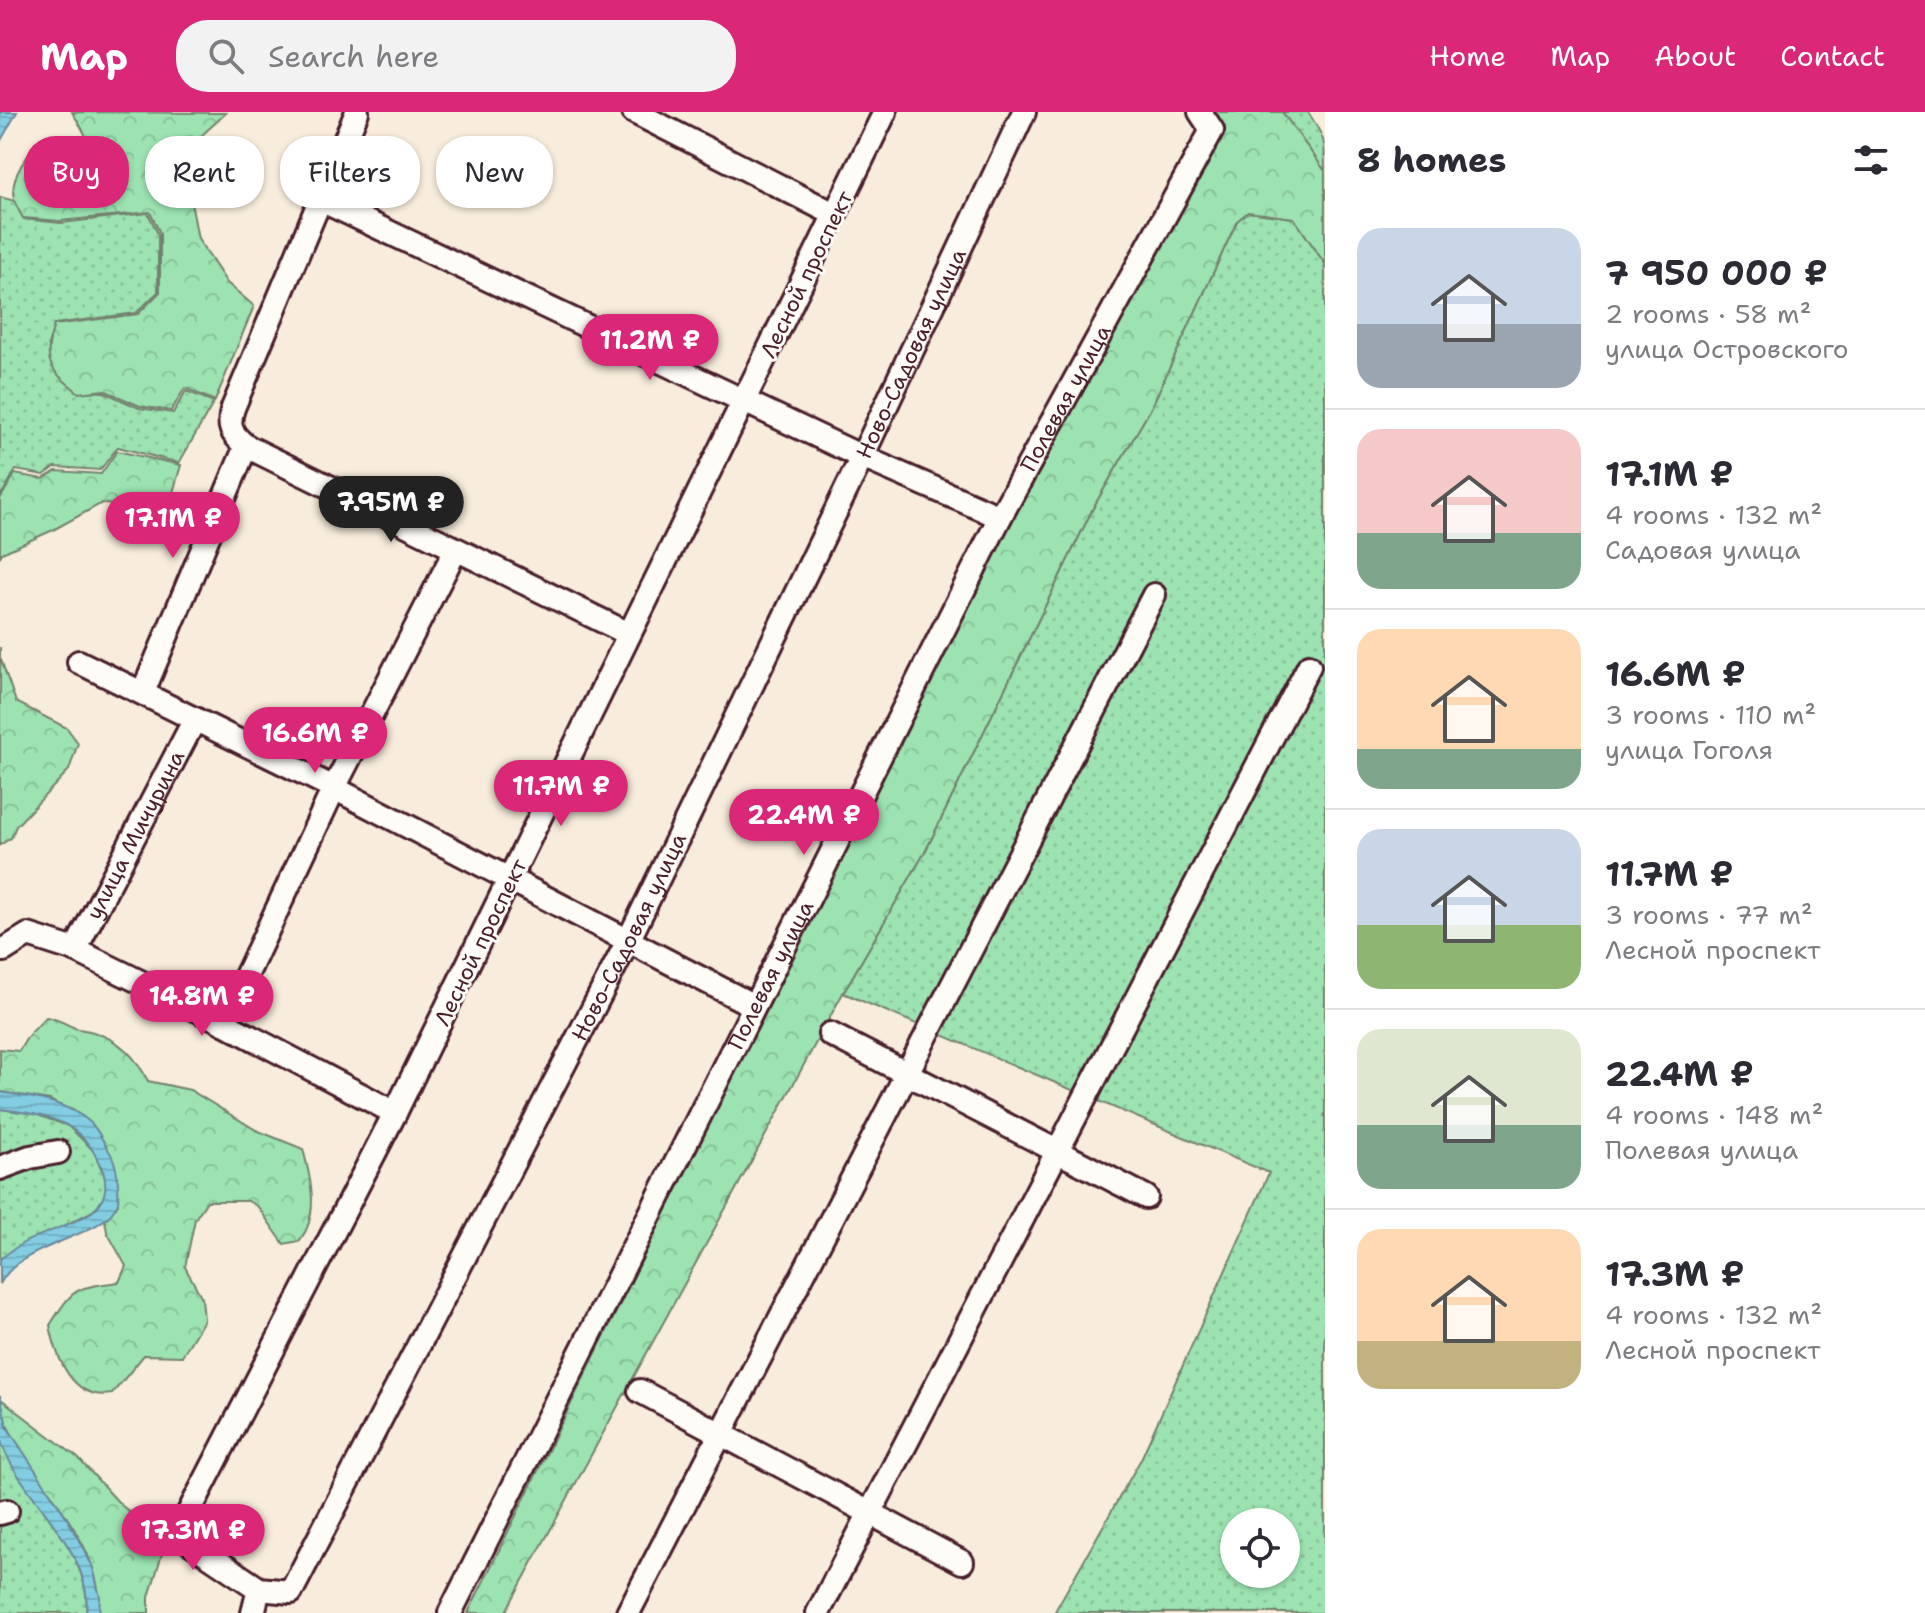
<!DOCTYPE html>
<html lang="en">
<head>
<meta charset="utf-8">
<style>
  :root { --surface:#fff; --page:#f2f2f3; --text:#2b2b33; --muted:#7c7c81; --line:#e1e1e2; --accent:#db2777 }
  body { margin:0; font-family:"Shantell Sans",sans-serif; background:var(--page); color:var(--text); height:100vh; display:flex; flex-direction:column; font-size:30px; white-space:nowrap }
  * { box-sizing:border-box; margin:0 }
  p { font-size:26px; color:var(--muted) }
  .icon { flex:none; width:44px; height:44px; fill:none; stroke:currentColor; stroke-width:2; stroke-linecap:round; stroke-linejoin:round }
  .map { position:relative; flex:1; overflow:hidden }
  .drawer { display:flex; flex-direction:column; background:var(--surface); width:600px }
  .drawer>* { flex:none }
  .hud { position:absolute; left:24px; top:24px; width:760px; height:72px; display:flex; gap:16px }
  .fabs { position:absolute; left:1220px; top:1396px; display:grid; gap:16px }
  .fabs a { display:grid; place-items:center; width:80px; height:80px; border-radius:50%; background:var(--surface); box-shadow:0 2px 6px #0004; font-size:40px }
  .price { position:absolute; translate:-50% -68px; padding:0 18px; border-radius:28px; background:var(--accent); color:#fff; font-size:26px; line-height:52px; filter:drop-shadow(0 2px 4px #0008) }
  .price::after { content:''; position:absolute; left:50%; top:48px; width:24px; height:18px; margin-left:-12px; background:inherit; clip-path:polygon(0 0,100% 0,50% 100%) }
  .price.on { background:#222; color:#fff }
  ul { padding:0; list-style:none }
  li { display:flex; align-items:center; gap:24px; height:200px; padding:0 32px }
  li+li { border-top:2px solid var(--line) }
  li span { display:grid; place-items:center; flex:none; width:224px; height:160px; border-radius:24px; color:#555 }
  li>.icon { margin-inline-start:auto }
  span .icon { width:96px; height:96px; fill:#fffc; stroke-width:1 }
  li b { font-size:34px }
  h2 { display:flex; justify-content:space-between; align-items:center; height:96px; padding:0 32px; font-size:34px }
  .tag { padding:0 28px; border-radius:32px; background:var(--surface); box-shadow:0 2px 6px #0004; font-size:28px; line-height:72px }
  .tag.on { background:var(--accent); color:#fff }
  header { display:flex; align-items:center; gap:48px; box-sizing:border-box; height:112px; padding:0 40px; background:var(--accent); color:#fff }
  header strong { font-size:38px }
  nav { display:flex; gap:44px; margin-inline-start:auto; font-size:28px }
  .search { width:560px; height:72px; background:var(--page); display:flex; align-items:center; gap:20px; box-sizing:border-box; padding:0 28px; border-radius:32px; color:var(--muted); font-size:30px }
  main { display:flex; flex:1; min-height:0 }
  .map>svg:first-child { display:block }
  .green { fill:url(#green-dots); stroke:#73816e; stroke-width:2; fill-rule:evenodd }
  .forest { fill:url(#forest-crowns); stroke:#73816e; stroke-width:2 }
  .water { fill:url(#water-rules); stroke:#6c8799; stroke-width:2 }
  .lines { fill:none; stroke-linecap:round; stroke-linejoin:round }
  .minor-casing { stroke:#4a1f2b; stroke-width:28 }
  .minor { stroke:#fdfcf7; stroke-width:22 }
  .labels { text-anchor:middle; stroke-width:6; stroke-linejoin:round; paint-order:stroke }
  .street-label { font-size:22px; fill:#4a1f2b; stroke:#fdfcf7 }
</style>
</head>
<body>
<header>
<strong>Map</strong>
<div class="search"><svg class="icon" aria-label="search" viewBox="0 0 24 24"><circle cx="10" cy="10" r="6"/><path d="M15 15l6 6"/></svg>Search here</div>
<nav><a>Home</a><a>Map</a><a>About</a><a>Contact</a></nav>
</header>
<main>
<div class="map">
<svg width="1325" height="1501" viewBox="0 0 1325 1501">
  <defs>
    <pattern id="green-dots" width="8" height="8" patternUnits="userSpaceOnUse" patternTransform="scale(2)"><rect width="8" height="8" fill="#9ce3b1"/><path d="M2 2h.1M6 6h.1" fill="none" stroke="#88c298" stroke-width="1.8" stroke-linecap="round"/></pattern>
    <pattern id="forest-crowns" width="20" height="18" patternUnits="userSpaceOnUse" patternTransform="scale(2)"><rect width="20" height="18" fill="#9ce3b1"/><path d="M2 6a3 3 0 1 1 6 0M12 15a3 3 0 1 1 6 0" fill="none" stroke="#88c298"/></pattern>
    <pattern id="water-rules" width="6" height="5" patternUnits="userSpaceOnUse" patternTransform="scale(2)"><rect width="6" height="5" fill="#82cde2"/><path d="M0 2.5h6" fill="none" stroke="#72b0c2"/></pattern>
  </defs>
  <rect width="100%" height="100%" fill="#f8eddc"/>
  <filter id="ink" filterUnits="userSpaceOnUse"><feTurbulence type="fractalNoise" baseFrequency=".0125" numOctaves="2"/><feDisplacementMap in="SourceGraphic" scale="16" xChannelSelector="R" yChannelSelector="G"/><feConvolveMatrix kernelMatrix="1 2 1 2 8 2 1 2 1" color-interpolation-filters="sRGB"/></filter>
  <g filter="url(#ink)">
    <!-- green -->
    <path class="green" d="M1282 0H1308C1325 27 1325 27 1325 59Z
      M0 85 15 89 24 107 61 111 148 101 158 122V180L136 201 55 212 48 233 79 279 104 280 139 296 173 301 186 279 214 290 179 351 118 335 100 358 55 355 44 363 16 358 0 385Z
      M1248 100 1294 106 1325 152V1501H1054L1141 1347 1269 1061 843 881 926 738 1094 394 1151 296 1237 109ZM1234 1410H1286V1462H1234Z
      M0 997 35 1002 68 1014 93 1038 107 1069 105 1085 93 1099 0 1147Z
      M0 1325C5 1336 10 1348 17 1359 42 1397 93 1453 86 1501H0Z"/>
    <!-- forest -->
    <path class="forest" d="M72 0 226 1 201 24 192 41 186 63 198 127 227 171 254 194 215 289 185 276 171 299 140 294 104 278 79 281C50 258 42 251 54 213L138 202 160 180V121L150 100 60 109 23 106C20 100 16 94 14 88 9 65 28 39 45 28L64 37 71 60 84 59C94 30 87 25 72 0Z
      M1207 0H1282L1325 59V152L1294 106 1248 100 1237 109 1151 296 1094 394 926 738 843 881 505 1501H468Z
      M117 339 181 353 166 405 102 391 53 418 2 441 0 445V387L15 362 43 367 56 359 101 362Z
      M0 535V545L16 590 67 616 78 631 69 658 16 714 11 726 0 733Z
      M46 905C58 907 64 911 75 916 81 918 88 918 93 920 120 928 136 945 148 969L190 978 256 1018 303 1037C311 1067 320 1104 299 1129L284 1132 258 1095 248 1089H207L195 1107 185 1155 202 1186 204 1208 182 1244 144 1243 112 1282C72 1289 56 1245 50 1213 75 1174 73 1177 119 1170L126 1154 107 1120 105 1108 118 1092 92 1012 50 988 0 980V937L19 939 28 924Z
      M1 1287 78 1346 121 1393 157 1422 162 1442 149 1485V1501H99C104 1432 38 1375 9 1317 4 1308 3 1297 1 1287Z"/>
    <!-- water -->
    <path class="water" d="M0 0H17L0 30Z
      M0 980C31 985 67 989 91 1011 98 1018 103 1029 108 1037 114 1046 118 1061 118 1072 118 1077 119 1086 118 1090 108 1126 21 1129 0 1172V1147C8 1141 16 1135 25 1130 46 1119 74 1113 93 1099 123 1075 92 1027 66 1013 45 1002 23 1000 0 997Z
      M0 1283 7 1315 67 1406 92 1453 100 1485 99 1501H86C95 1437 15 1381 0 1326 0 1313 0 1296 0 1283Z"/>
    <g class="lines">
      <defs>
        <g id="minor">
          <path d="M357 0 233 296C227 314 231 322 246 334L629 522"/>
          <path d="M634 0 834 102"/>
          <path id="s1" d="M885 0 395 1001 186 1406 189 1430 259 1477 291 1480 629 827 862 345 1024 0"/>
          <path d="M321 88 862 345 1000 405"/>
          <path d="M79 550 334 676 754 894"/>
          <path d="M143 580 246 334"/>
          <path d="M4 838 28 823 75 838 224 911 395 1001"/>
          <path id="s2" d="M75 838 195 607"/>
          <path d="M224 911 334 676 455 439"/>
          <path d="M830 922 1146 1085"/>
          <path d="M0 1056 30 1045 58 1040"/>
          <path d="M640 1279 962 1450"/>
          <path d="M0 1401 7 1399"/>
          <path d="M253 1501 259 1477"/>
          <path id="s3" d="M450 1501 1000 405 1212 18 1200 0"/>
          <path d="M628 1501 1154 483"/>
          <path d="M818 1501 1309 554"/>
        </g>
      </defs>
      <!-- minor casing -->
      <use href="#minor" class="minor-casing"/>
      <!-- minor -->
      <use href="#minor" class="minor"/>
    </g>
  </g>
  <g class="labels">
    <!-- street labels -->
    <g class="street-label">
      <text transform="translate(806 162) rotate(-64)" y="8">Лесной проспект</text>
      <text dy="8" stroke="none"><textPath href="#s1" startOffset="3096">Ново-Садовая улица</textPath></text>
      <text dy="8" stroke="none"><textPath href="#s3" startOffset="1362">Полевая улица</textPath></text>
      <text dy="8" stroke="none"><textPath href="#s2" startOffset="130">улица Мичурина</textPath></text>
      <text dy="8" stroke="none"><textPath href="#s1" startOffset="2448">Ново-Садовая улица</textPath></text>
      <text transform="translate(480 830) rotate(-64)" y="8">Лесной проспект</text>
      <text dy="8" stroke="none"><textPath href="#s3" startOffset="714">Полевая улица</textPath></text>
    </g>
  </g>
</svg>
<div class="fabs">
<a><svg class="icon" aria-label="locate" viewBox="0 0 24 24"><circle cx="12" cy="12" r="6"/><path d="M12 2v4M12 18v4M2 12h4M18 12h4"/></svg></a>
</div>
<b class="price" style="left:650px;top:270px">11.2M ₽</b>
<b class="price on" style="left:391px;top:432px">7.95M ₽</b>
<b class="price" style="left:173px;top:448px">17.1M ₽</b>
<b class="price" style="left:315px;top:663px">16.6M ₽</b>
<b class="price" style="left:561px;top:716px">11.7M ₽</b>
<b class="price" style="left:804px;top:745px">22.4M ₽</b>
<b class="price" style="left:202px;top:926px">14.8M ₽</b>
<b class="price" style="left:193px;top:1460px">17.3M ₽</b>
<div class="hud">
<a class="tag on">Buy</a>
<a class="tag">Rent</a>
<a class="tag">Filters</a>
<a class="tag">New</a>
</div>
</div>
<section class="drawer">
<h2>8 homes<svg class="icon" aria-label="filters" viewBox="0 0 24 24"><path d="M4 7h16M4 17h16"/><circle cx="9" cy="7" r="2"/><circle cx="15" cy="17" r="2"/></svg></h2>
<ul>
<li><span style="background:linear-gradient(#c9d6e8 60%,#9aa5b1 0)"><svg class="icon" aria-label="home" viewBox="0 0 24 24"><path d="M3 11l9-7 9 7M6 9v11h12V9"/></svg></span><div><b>7 950 000 ₽</b><p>2 rooms · 58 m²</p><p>улица Островского</p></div></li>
<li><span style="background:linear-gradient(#f6c9c9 65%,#7fa58c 0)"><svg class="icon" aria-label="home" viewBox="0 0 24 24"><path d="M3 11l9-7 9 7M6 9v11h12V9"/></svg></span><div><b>17.1M ₽</b><p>4 rooms · 132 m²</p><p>Садовая улица</p></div></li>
<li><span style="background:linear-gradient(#ffd9b3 75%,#7fa58c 0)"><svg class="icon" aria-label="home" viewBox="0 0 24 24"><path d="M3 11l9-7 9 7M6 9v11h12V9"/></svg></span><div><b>16.6M ₽</b><p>3 rooms · 110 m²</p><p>улица Гоголя</p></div></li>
<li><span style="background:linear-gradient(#c9d6e8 60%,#8fb573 0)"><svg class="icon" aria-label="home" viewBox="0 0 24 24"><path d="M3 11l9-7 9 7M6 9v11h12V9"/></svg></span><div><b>11.7M ₽</b><p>3 rooms · 77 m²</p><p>Лесной проспект</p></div></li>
<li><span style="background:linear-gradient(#dfe7d0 60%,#7fa58c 0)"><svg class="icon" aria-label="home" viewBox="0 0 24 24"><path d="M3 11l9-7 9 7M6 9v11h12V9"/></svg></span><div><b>22.4M ₽</b><p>4 rooms · 148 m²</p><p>Полевая улица</p></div></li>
<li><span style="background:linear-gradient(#ffd9b3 70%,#c2b280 0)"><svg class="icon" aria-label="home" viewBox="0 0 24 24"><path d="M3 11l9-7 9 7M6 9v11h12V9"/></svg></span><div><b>17.3M ₽</b><p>4 rooms · 132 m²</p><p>Лесной проспект</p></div></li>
</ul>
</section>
</main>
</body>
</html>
